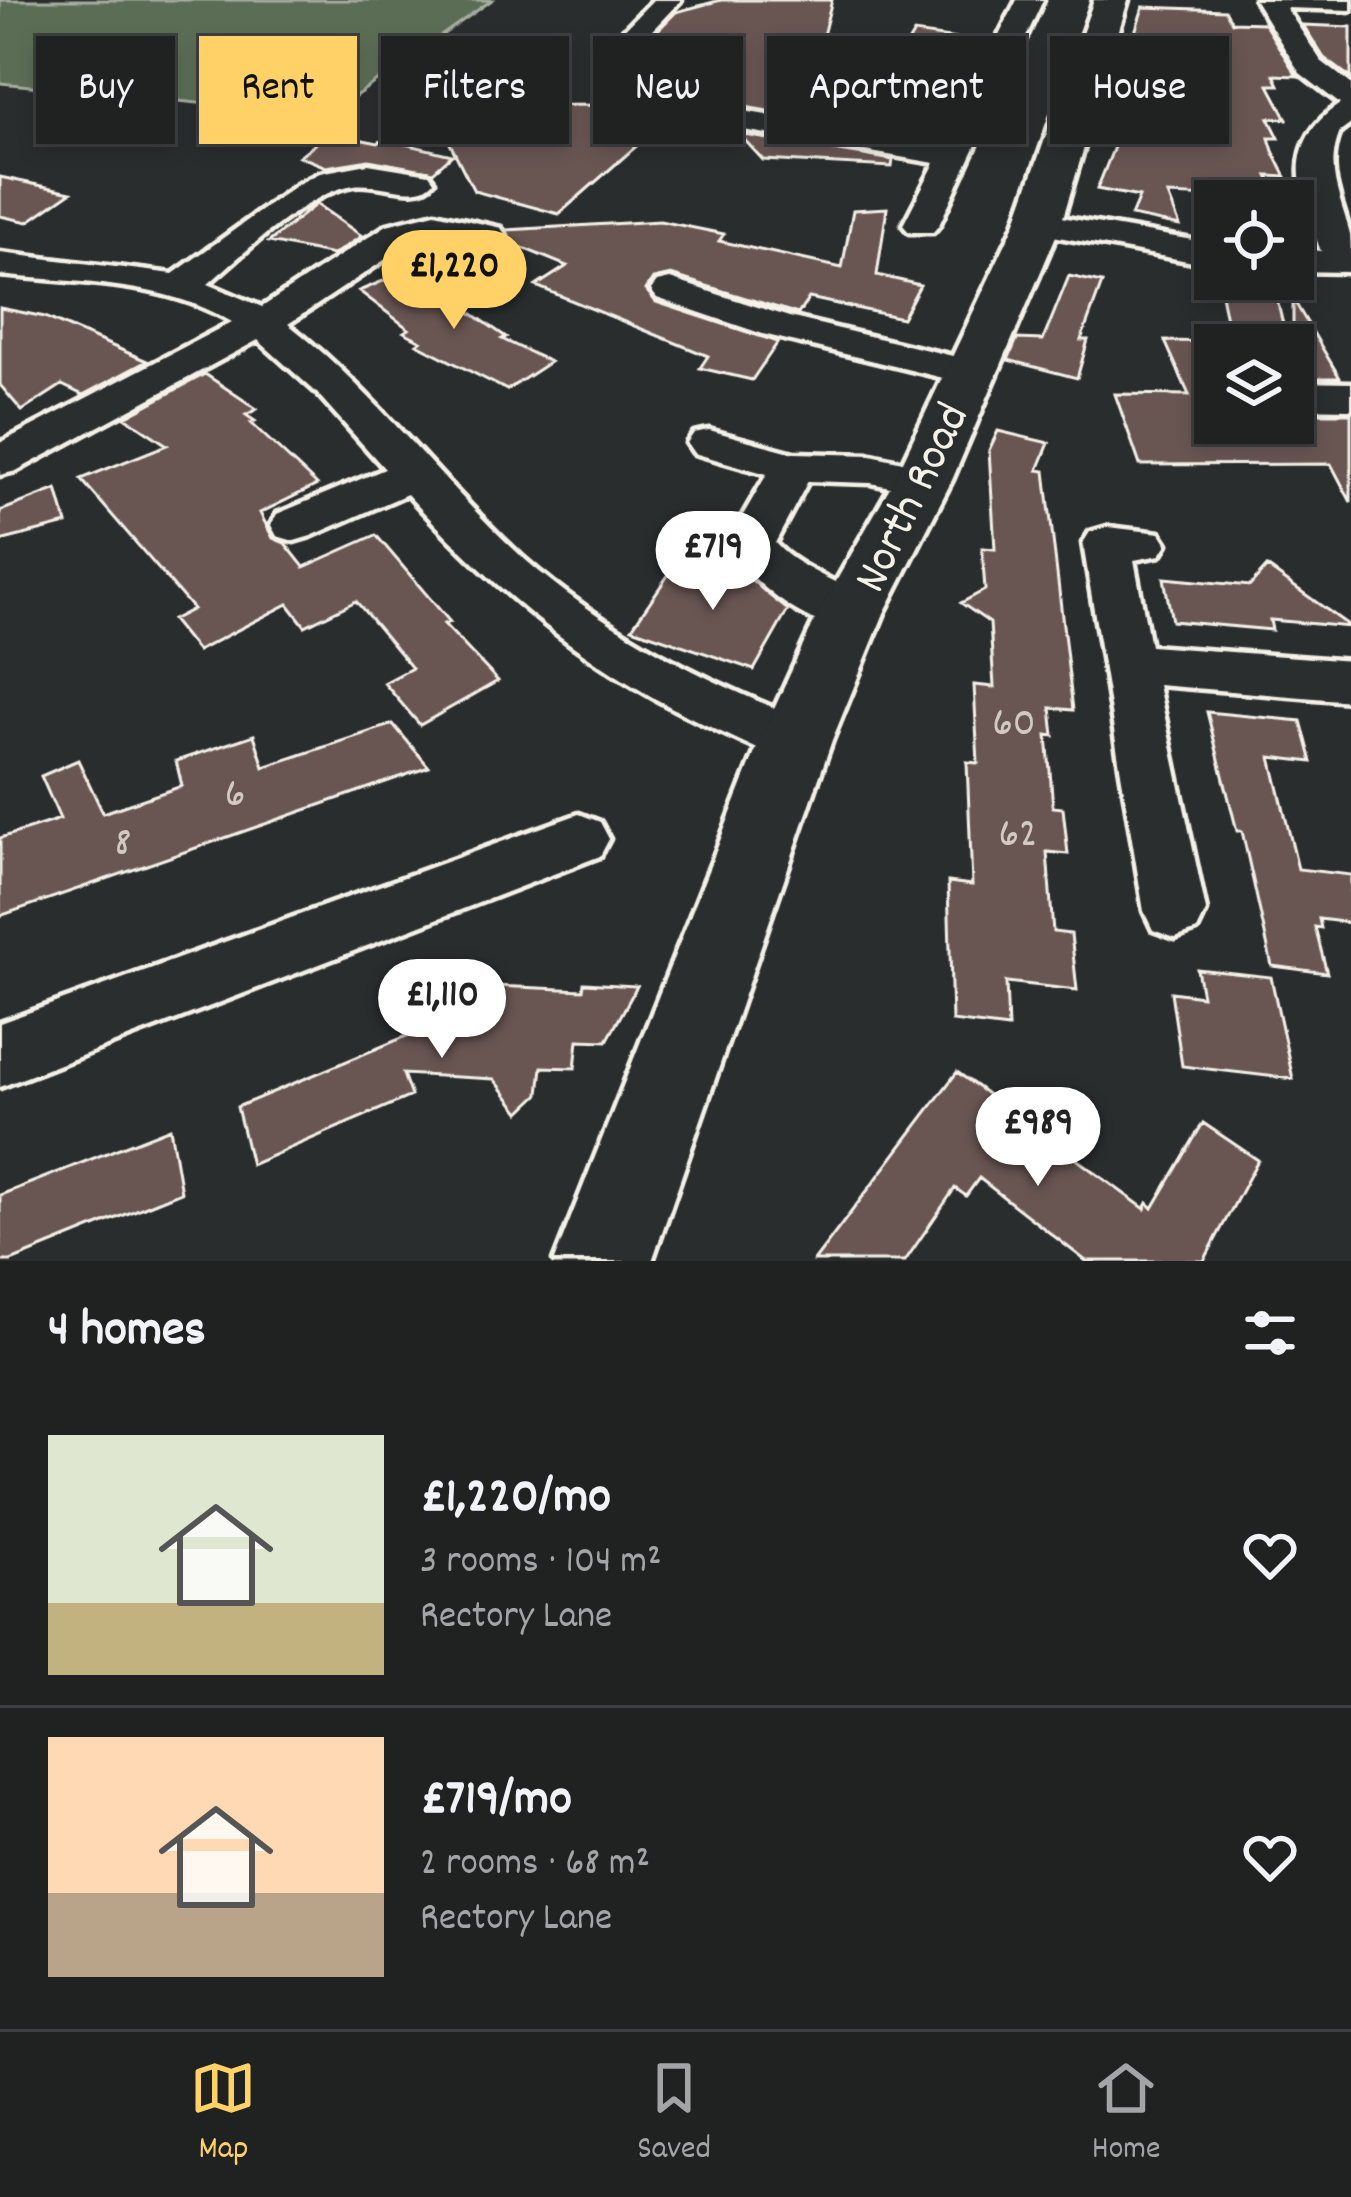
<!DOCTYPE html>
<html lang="en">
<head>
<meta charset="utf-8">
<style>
  :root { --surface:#202222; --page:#2d2f2f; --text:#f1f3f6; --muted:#a2a4a5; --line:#3d3f40; --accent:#ffd166 }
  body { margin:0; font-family:Dekko,sans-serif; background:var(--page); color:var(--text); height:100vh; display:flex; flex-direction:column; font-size:45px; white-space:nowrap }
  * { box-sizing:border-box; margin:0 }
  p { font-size:39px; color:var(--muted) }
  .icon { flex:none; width:66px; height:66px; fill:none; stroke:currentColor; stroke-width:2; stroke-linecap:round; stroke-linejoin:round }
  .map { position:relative; height:1261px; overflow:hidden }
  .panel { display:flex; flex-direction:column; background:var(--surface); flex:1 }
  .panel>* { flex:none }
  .hud { position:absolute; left:36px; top:36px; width:1281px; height:108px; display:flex; gap:24px }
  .fabs { position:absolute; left:1194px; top:180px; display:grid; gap:24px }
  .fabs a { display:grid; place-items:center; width:120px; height:120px; border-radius:0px; background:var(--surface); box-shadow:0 6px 18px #0003,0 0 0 3px var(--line); font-size:60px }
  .price { position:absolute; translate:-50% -102px; padding:0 27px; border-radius:42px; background:#fff; color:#222; font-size:39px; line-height:78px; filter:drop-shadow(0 3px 6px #0008) }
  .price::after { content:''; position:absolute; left:50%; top:72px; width:36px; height:27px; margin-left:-18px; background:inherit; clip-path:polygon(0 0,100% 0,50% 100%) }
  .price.active { background:var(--accent); color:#111 }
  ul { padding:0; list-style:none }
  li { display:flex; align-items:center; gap:36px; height:300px; padding:0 48px }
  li+li { border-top:3px solid var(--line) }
  li span { display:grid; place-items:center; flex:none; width:336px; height:240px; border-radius:0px; color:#555 }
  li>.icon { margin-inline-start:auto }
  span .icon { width:144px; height:144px; fill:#fffc; stroke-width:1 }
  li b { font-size:51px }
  h2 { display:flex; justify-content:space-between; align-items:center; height:144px; padding:0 48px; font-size:51px }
  .pill { padding:0 42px; border-radius:0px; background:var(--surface); box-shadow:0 6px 18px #0003,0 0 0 3px var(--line); font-size:42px; line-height:108px }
  .pill.active { background:var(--accent); color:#111 }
  .menu { display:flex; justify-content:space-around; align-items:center; height:168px; border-top:3px solid var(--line); background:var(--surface); font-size:33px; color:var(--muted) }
  .menu a { display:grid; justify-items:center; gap:6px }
  .menu .active { color:var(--accent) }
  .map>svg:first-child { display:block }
  .green { fill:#5c6d57; stroke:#a8afa0; stroke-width:3 }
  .building { fill:#695752; stroke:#f4f1e8; stroke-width:3 }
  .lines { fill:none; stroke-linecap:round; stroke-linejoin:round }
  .minor-casing { stroke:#f4f1e8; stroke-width:9 }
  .major-casing { stroke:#f4f1e8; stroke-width:9 }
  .minor { fill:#2a2d2e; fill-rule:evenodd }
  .major { fill:#2a2d2e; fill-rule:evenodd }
  .labels { text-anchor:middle; stroke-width:9; stroke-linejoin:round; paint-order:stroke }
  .number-label { font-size:42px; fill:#d1cac2 }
  .street-label { font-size:48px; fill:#f4f1e8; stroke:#2a2d2e }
</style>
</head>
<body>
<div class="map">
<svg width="1351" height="1261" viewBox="0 0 1351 1261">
  <rect width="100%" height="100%" fill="#2a2d2e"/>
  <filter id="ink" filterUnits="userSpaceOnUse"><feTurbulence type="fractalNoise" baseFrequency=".00833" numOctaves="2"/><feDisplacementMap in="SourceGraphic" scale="24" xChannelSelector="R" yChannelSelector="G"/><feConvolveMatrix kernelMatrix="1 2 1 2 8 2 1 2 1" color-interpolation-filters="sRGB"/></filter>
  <g filter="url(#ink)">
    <!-- green -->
    <path class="green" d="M0 0H492L327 116 0 83Z"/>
    <!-- building -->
    <path class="building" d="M721 0H832L816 63 880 74 888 64 895 65 914 33 971 41 948 86 917 123 899 119 897 133 710 101 652 36 676 12Z
      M1143 7 1225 10 1232 22 1264 23 1297 76 1274 75 1279 85H1269L1287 119 1269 118 1279 138H1269L1273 151 1286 177 1268 176 1280 200 1168 195 1180 226 1131 216 1139 197 1097 189 1116 142 1101 139Z
      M1303 25 1351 27V78L1324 58Z
      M609 105 608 125 658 127 559 214 474 191 431 106Z
      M329 133 378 143 384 139 452 155 433 172 369 160 326 167 299 156Z
      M739 134 893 160 892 167 763 160Z
      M0 177 71 192 28 222 0 216Z
      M316 204 362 236 333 255 269 242Z
      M887 208 877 275 920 285 902 318 809 298 798 314 671 275 653 279 646 290 656 302 778 342 752 380 700 368 708 356 536 286 567 266 508 242 507 230 660 221 724 234 719 241 842 268 853 210Z
      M400 274 419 288 430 284 506 337 502 339 550 362 507 390 417 344 421 341 404 332 409 329 359 291Z
      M1069 276 1102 283 1081 340H1088L1077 378 1008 360 1017 339 1043 340Z
      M1218 279H1272L1288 345H1231Z
      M1293 299 1340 378H1293Z
      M0 308 45 317 147 361 83 395 62 385 22 411 0 385Z
      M1165 341 1215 342V428L1312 429 1303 413H1351V502L1331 464 1140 465 1115 394 1189 395Z
      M205 374 257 409 246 415 255 421 251 423 317 485 260 513 273 538 285 543 304 567 376 535 450 622 444 624 498 681 420 725 384 683 412 668 356 601 305 626 288 604 197 651 172 620 193 609 81 479 167 445 125 417Z
      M998 431 1049 443 1038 470 1045 471 1073 710 1051 708 1054 736 1047 735 1053 807 1063 808 1068 854 1047 852 1053 932 1071 934 1077 990 1006 982 1008 1028 952 1021 948 882 972 885 967 762 978 763 974 685 994 687 990 623 961 603 985 590 982 548 995 549 989 450Z
      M57 489 67 524 0 541V511Z
      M682 555 747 576 788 610 754 670 632 628Z
      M1267 567 1351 627 1270 620 1272 630 1172 621 1164 578 1250 586Z
      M1207 712 1301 721 1312 762 1271 757 1298 869 1351 875V923L1319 919 1321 928 1315 927 1327 973 1272 966 1242 831H1237Z
      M393 724 429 767 0 916V838L60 819 41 776 78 760 103 813 182 786 176 761 254 735 264 767Z
      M1197 969 1271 977 1293 1079 1182 1066 1171 992 1202 996Z
      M584 983 637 986 607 1041 578 1040 575 1068 542 1067 539 1094 520 1112 494 1079 403 1074 411 1096 251 1165 237 1107 438 1023 442 1003 490 1006 493 986 583 990Z
      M957 1072 1145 1209 1148 1203 1153 1208 1203 1123 1258 1160 1204 1261H1086L979 1178 966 1196 955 1188 905 1261H814Z
      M170 1128 181 1192 11 1261H0V1195Z"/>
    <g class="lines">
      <defs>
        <path id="minor" d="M653 0H681L637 46 683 101 944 145 1017 0H1043L939 225 933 232H909L903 225 935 163 662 116 608 46Z
          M1255 0H1351V10L1286 8 1321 61 1351 84V124L1340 132C1324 170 1341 198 1350 234 1351 246 1351 260 1351 272L1293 271V249L1321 251C1299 193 1280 144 1340 104L1300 73Z
          M368 164 429 174 434 181C418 202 378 181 354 185 307 192 244 253 208 284L262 307 387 225 435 213 501 228 506 236 501 244C471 251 444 232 413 241L288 324C375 391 441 483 522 557 608 633 710 684 816 725L824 740 816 755C783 766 751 745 721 732 592 673 502 597 407 494L311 536 294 541 277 536 271 525 277 514 385 469 317 393 258 340 16 471 0 475V443L232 322C164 281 77 283 0 275V253L173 274 298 184 320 173Z
          M1038 213 1215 244V266L1026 231 1020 224 1026 217Z
          M670 279 789 317 982 363 988 372 982 381 968 384 763 334 657 298 651 290 657 282Z
          M1293 382 1351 383V409L1293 408Z
          M709 430 794 453 871 455 939 470 946 480 939 490 923 494 871 483 808 481 775 543C802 575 859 584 876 613L869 626C819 640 751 585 727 543L767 474 694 453 687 443 694 433Z
          M1107 527 1160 533 1167 544 1160 555 1134 560 1150 646 1351 661V701L1158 685 1206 911 1197 930 1175 938 1153 930 1144 911 1083 543 1090 532Z
          M579 814 600 822 609 839 600 856 0 1087V1023Z"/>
        <path id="major" d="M1094 0H1128L1061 224 952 480 884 613 832 740 652 1261H554L760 740 818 613 894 480 1015 224Z"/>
      </defs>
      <!-- minor casing -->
      <use href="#minor" class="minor-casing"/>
      <!-- major casing -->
      <use href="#major" class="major-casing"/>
      <!-- minor -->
      <use href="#minor" class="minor"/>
      <!-- major -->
      <use href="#major" class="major"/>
    </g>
  </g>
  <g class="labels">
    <!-- number labels -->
    <g class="number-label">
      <text x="1014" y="734">60</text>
      <text x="235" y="805">6</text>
      <text x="1018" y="845">62</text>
      <text x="123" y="854">8</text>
    </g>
    <!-- street labels -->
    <g class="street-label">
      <text transform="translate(908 496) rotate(-64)" y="17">North Road</text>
    </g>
  </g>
</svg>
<div class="fabs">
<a><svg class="icon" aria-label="locate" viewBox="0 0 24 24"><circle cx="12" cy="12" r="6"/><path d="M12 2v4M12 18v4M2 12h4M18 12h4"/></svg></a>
<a><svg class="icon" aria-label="layers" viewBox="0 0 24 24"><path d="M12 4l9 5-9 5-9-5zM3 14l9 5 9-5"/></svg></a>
</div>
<b class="price active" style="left:454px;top:332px">£1,220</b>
<b class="price" style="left:713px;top:613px">£719</b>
<b class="price" style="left:442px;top:1061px">£1,110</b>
<b class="price" style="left:1038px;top:1189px">£989</b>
<div class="hud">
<a class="pill">Buy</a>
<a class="pill active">Rent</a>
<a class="pill">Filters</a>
<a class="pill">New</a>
<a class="pill">Apartment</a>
<a class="pill">House</a>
</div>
</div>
<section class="panel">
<h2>4 homes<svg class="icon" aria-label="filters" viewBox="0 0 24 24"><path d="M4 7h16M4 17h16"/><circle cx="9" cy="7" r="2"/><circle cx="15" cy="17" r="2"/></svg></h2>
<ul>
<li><span style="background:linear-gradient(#dfe7d0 70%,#c2b280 0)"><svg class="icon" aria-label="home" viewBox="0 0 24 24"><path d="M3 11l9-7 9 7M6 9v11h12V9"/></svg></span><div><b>£1,220/mo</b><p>3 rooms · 104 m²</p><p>Rectory Lane</p></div><svg class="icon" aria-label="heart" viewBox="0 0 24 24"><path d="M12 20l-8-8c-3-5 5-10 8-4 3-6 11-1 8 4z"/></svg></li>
<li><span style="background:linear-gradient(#ffd9b3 65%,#b9a48a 0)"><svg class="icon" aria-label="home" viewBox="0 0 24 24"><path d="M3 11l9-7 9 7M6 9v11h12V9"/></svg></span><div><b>£719/mo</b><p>2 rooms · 68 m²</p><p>Rectory Lane</p></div><svg class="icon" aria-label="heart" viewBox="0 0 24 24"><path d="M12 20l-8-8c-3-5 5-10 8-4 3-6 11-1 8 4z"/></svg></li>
</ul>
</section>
<nav class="menu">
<a class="active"><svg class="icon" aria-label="map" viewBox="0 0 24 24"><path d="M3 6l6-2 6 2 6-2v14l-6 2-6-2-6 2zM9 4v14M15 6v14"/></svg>Map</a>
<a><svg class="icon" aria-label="saved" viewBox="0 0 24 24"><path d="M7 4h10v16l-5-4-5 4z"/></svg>Saved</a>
<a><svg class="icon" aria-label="home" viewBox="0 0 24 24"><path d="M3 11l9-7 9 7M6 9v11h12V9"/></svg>Home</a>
</nav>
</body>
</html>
